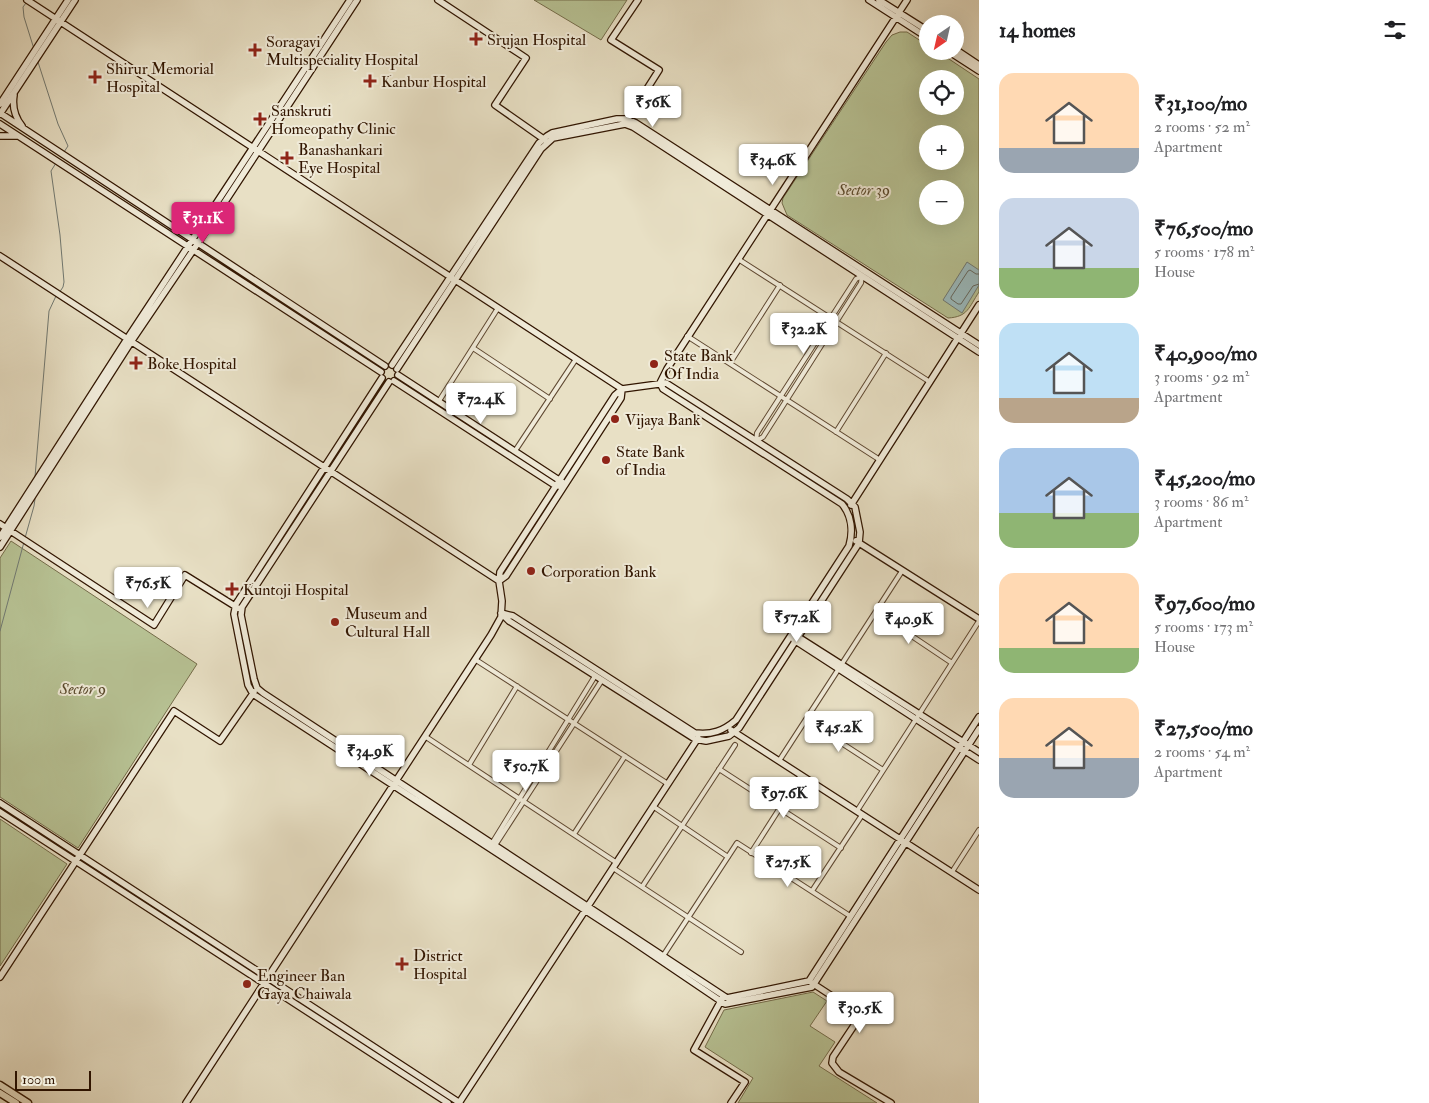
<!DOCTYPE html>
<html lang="en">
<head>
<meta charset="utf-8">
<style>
  :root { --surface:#fff; --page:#f2f2f2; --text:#202124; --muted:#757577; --accent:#db2777 }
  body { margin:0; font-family:"IM FELL Double Pica",serif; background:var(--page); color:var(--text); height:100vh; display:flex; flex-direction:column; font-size:19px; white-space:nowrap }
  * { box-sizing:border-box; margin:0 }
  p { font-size:16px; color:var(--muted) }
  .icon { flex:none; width:28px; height:28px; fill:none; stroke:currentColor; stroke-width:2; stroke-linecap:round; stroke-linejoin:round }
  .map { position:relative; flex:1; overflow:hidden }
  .sheet { display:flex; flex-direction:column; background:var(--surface); width:450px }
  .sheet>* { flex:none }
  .needle { width:32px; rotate:214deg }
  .controls { position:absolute; left:919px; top:15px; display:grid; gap:10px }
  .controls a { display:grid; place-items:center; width:45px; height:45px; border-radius:50%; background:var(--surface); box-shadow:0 5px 20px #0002; font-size:25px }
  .scale { position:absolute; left:15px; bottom:12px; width:76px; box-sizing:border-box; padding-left:5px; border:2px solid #311500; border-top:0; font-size:14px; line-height:18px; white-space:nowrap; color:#311500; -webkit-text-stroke:4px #f0ebd9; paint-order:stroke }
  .price { position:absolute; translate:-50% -42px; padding:0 11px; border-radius:5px; background:#fff; color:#222; font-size:16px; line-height:32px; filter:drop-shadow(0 1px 2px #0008) }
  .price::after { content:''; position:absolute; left:50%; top:30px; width:15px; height:11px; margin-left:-8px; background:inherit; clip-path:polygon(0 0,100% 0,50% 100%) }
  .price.active { background:var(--accent); color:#fff }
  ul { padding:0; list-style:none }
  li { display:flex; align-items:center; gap:15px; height:125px; padding:0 20px }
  li span { display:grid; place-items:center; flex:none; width:140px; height:100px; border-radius:15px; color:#555 }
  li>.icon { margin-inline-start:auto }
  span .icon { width:60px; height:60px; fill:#fffc; stroke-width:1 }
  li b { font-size:21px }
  h2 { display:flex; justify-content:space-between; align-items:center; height:60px; padding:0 20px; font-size:21px }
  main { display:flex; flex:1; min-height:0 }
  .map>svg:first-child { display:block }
  .green { fill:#b7c294; stroke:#746c4a; fill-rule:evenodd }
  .water { fill:#9bbbbe; stroke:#717972 }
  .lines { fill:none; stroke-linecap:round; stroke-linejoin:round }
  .shore { stroke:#66685f; stroke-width:1 }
  .stream { stroke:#717972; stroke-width:1 }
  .street-casing { stroke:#5f4831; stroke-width:6 }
  .secondary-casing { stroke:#311500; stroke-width:8 }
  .primary-casing { stroke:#311500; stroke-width:9 }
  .street { stroke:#f0ebd9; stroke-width:4 }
  .secondary { stroke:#f0ebd9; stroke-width:5.5 }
  .primary { stroke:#e8e0c5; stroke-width:6 }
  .poi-dot { fill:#8f2418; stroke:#f0ebd9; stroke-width:2 }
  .labels { text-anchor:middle; stroke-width:4; stroke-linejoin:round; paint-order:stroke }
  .poi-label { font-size:16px; fill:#311500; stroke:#f0ebd9; text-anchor:start }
  .park-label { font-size:16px; font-style:italic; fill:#59492c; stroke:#f0ebd9 }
</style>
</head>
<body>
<main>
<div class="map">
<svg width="979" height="1103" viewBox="0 0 979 1103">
  <rect width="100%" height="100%" fill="#e8e0c5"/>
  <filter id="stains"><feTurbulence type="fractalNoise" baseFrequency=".004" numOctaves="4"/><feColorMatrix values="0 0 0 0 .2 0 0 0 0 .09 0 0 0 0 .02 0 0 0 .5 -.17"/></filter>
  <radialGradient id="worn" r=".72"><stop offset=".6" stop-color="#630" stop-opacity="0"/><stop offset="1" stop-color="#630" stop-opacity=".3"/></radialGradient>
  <!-- green -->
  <path class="green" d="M534 0H627L601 40Z
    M900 32H907L927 45 928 51H937L979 79V292C969 307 968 317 948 318L787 215 782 203 783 198 886 42 892 35ZM928 79H955V106H928ZM928 134H955V161H928ZM928 189H955V216H928Z
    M11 541 197 664 78 848 0 797V558Z
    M0 819 67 864 0 966Z
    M813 992 827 1001 810 1026 835 1042 819 1066 877 1103H738L753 1078 705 1047 724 1010Z"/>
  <!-- water -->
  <path class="water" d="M967 262 979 270V285L962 313 943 300Z"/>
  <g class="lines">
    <!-- shore -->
    <path class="shore" d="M979 274H976L970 270 968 271 951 297V299L958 304H961L973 286 979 284"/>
    <!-- stream -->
    <path class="stream" d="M26 3 23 7 24 17 34 49
      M38 62 58 124 68 146 64 152
      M56 163 51 171 60 235 64 282 63 287 59 293
      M35 477 49 311 56 296
      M25 538 34 506 35 499
      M0 631 24 542"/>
    <defs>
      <path id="street" d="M738 259 930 382
        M687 336 880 460
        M473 348 550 399
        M730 363 780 285
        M439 401 498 308
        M836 432 886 353
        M756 441 763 437 861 283 862 276
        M756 441 757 433 856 279 862 276
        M515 451 576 359
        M876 612 952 663
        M476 660 668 784
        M806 720 883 770
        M426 737 617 863
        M779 761 902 571
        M469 765 517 686
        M719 769 841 848
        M654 807 728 857
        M857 811 979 621
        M574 834 625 756
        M491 845 595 676
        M494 847 602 680
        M751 853 801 775
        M613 868 741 952
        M952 872 979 830
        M642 887 735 745
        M812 891 862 815
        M663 956 737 843 850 916"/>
      <path id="secondary" d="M27 0 622 389 666 383 847 499 855 507 860 532 859 543 739 728 729 736 706 741 695 739 509 621 501 613
        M438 0 526 58 495 105 545 140
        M869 0 928 38
        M879 0 928 31
        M955 49 979 65
        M948 51 979 71
        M14 95C12 107 15 117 22 126
        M0 104 68 0
        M0 113 385 366
        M0 114 75 0
        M626 122 659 70 611 40 638 0
        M0 124 381 372
        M0 136H17
        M0 256 499 581 502 601 501 617 491 635 186 1103
        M392 365 539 143 547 136 552 133 617 119H627L636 123 979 345
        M397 369 541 149 553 138 625 124 633 127 979 352
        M398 375 562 482
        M382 378 236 604 234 614 248 685 253 694 626 937 725 1004 812 987 979 729
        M394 381 556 486H560
        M389 382 242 607 241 615 254 679 257 688 263 693 727 998 809 981 861 1015 833 1057 832 1063 839 1072 891 1103
        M660 383 667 369 907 0
        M622 389 621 398 506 576 499 581 500 572 615 395Z
        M851 505 979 305
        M0 524 154 625 185 575 238 608
        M0 537 127 339 350 0
        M856 541 979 619
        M0 547 131 342 198 243 357 0
        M501 613 513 616 695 733C712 735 723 731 736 720L849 546C853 532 852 516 842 504L663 389 660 383
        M795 635 979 752
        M794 640 979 760
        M731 730 979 890
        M0 803 460 1103
        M0 812 448 1103
        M0 977 174 711 220 741 254 692
        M809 981 979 717
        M723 997 694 1050 745 1082 731 1103
        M459 1103 698 738"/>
      <path id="primary" d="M0 1085 28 1103
        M0 1093 16 1103"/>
    </defs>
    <!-- street casing -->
    <use href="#street" class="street-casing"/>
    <!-- secondary casing -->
    <use href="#secondary" class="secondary-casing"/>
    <!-- primary casing -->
    <use href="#primary" class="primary-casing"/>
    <!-- street -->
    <use href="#street" class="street"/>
    <!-- secondary -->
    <use href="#secondary" class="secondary"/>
    <!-- primary -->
    <use href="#primary" class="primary"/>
  </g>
  <!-- markers -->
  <g class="poi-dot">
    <path d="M473.5 31.5h5v5h5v5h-5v5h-5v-5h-5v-5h5z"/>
    <path d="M252.5 42.5h5v5h5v5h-5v5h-5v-5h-5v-5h5z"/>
    <path d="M92.5 69.5h5v5h5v5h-5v5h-5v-5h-5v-5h5z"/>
    <path d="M367.5 73.5h5v5h5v5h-5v5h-5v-5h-5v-5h5z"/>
    <path d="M257.5 111.5h5v5h5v5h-5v5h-5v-5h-5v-5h5z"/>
    <path d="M284.5 150.5h5v5h5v5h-5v5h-5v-5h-5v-5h5z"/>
    <path d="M133.5 355.5h5v5h5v5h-5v5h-5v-5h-5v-5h5z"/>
    <circle cx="654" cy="364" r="5"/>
    <circle cx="615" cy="419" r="5"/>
    <circle cx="606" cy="460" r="5"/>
    <circle cx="531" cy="571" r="5"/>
    <path d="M229.5 581.5h5v5h5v5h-5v5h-5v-5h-5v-5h5z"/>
    <circle cx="335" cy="622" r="5"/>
    <path d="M399.5 956.5h5v5h5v5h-5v5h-5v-5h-5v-5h5z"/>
    <circle cx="247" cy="984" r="5"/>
  </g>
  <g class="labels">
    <!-- poi labels -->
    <g class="poi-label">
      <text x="487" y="45">Srujan Hospital</text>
      <text x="266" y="47">Soragavi<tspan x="266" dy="18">Multispeciality Hospital</tspan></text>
      <text x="106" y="74">Shirur Memorial<tspan x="106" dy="18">Hospital</tspan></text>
      <text x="381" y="87">Kanbur Hospital</text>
      <text x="271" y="116">Sanskruti<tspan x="271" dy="18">Homeopathy Clinic</tspan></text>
      <text x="298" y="155">Banashankari<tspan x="298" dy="18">Eye Hospital</tspan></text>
      <text x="664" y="361">State Bank<tspan x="664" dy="18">Of India</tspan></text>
      <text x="147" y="369">Boke Hospital</text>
      <text x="625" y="425">Vijaya Bank</text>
      <text x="616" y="457">State Bank<tspan x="616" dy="18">of India</tspan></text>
      <text x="541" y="577">Corporation Bank</text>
      <text x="243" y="595">Kuntoji Hospital</text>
      <text x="345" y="619">Museum and<tspan x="345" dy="18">Cultural Hall</tspan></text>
      <text x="413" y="961">District<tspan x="413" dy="18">Hospital</tspan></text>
      <text x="257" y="981">Engineer Ban<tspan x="257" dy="18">Gaya Chaiwala</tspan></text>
    </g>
    <!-- park labels -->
    <g class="park-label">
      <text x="864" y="195">Sector 39</text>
      <text x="83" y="694">Sector 9</text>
    </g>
  </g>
  <rect width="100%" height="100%" filter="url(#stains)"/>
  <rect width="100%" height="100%" fill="url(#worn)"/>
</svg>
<div class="controls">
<a><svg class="needle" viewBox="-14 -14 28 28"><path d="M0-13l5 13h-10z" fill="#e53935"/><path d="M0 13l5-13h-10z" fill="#757577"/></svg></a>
<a><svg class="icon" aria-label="locate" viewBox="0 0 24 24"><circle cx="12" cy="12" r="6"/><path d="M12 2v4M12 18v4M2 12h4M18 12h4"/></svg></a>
<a>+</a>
<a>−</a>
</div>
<div class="scale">100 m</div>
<b class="price" style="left:653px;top:128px">₹56K</b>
<b class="price" style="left:773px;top:186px">₹34.6K</b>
<b class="price active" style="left:203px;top:244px">₹31.1K</b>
<b class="price" style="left:804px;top:355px">₹32.2K</b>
<b class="price" style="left:481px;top:425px">₹72.4K</b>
<b class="price" style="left:148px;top:609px">₹76.5K</b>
<b class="price" style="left:797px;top:643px">₹57.2K</b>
<b class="price" style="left:909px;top:645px">₹40.9K</b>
<b class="price" style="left:839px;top:753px">₹45.2K</b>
<b class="price" style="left:370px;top:777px">₹34.9K</b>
<b class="price" style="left:526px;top:792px">₹50.7K</b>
<b class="price" style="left:784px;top:819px">₹97.6K</b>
<b class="price" style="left:788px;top:888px">₹27.5K</b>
<b class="price" style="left:860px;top:1034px">₹30.5K</b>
</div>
<section class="sheet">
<h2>14 homes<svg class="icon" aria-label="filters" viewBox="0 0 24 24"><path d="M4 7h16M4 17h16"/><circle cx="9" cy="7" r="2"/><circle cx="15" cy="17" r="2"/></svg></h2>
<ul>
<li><span style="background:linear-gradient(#ffd9b3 75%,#9aa5b1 0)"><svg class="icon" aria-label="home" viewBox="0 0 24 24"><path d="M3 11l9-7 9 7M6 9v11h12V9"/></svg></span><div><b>₹31,100/mo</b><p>2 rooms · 52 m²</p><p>Apartment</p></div></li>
<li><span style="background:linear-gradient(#c9d6e8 70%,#8fb573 0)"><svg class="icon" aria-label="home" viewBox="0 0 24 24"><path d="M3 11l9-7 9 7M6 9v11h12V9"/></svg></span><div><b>₹76,500/mo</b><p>5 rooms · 178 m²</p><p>House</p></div></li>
<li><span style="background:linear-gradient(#bfe0f5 75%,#b9a48a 0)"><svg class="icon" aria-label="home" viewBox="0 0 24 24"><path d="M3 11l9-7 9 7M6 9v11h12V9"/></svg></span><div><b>₹40,900/mo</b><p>3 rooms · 92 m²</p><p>Apartment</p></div></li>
<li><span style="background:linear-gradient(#a9c7e8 65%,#8fb573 0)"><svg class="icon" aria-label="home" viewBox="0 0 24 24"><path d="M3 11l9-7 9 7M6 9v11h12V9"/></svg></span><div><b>₹45,200/mo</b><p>3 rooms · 86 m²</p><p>Apartment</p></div></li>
<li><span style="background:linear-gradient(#ffd9b3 75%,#8fb573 0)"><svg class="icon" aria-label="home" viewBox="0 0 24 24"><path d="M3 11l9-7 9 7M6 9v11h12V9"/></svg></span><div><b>₹97,600/mo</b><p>5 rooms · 173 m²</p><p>House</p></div></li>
<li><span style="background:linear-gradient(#ffd9b3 60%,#9aa5b1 0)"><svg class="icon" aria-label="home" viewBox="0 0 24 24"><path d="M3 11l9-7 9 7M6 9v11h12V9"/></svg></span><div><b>₹27,500/mo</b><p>2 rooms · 54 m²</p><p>Apartment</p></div></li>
</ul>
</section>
</main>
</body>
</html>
